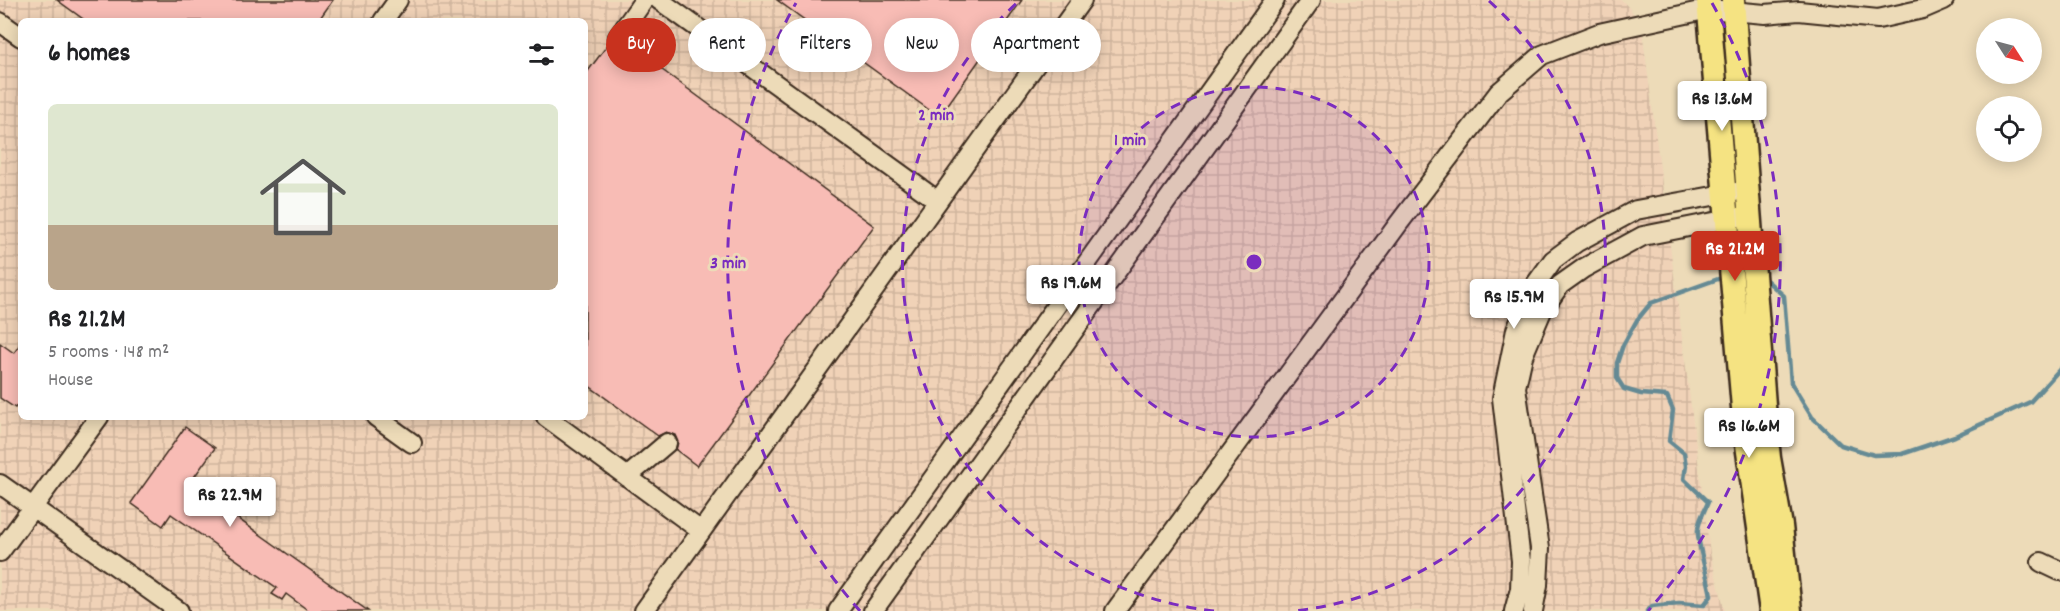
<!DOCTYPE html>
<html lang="en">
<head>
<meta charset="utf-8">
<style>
  :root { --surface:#fff; --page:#f6f6f6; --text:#202124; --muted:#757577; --line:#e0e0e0; --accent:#c8321e }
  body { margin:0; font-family:Dekko,sans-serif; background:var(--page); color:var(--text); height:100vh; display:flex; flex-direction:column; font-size:22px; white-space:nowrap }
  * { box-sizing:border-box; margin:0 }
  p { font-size:20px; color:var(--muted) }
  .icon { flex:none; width:33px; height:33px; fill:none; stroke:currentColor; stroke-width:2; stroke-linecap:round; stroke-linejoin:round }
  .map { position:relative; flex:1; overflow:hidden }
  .panel { position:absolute; left:18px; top:18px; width:570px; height:402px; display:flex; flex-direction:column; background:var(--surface); border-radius:9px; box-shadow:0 3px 15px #0003 }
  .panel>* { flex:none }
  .top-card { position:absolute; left:606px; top:18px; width:570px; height:54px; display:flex; gap:12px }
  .needle { width:39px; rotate:126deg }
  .buttons { position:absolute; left:1976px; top:18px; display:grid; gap:12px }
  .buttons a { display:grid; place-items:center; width:66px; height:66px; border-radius:50%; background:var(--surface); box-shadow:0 3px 15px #0003; font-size:30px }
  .price { position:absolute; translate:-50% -51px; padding:0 14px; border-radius:6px; background:#fff; color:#222; font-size:20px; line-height:39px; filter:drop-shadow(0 2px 3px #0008) }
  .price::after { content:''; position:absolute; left:50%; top:36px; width:18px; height:14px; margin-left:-9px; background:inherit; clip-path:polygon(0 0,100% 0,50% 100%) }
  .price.on { background:var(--accent); color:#fff }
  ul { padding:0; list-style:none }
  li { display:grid; align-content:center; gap:12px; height:318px; padding:0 30px }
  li+li { border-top:2px solid var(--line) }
  li span { display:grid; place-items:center; height:186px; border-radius:9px; color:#555 }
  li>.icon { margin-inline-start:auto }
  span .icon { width:108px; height:108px; fill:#fffc; stroke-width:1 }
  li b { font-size:26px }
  h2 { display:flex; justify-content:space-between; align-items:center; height:72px; padding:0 30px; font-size:26px }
  .tag { padding:0 21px; border-radius:27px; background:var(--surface); box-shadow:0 3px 15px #0003; font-size:21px; line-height:54px }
  .tag.on { background:var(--accent); color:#fff }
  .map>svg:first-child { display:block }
  .industrial { fill:url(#industrial-grid); fill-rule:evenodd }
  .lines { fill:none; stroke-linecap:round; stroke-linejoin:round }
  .stream { stroke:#658a94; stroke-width:4.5 }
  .building { fill:#f8bcb5; stroke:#3b2a1e; stroke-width:1.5 }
  .minor-casing { stroke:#3b2a1e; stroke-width:22 }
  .major-casing { stroke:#3b2a1e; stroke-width:27 }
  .minor { stroke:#eddbb8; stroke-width:18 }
  .major { stroke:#f5e382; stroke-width:22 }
  .ring { fill:none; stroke:#7b2cbf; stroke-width:3; stroke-dasharray:10 8 }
  .centre { fill:#7b2cbf; stroke:#eddbb8; stroke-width:3 }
  .ring-label { font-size:18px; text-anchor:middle; font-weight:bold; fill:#7b2cbf; stroke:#eddbb8; stroke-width:6; stroke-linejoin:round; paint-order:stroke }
</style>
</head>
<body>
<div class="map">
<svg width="2060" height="611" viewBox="0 0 2060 611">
  <defs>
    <pattern id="industrial-grid" width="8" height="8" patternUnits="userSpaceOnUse" patternTransform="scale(1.5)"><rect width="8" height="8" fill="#f0d2b7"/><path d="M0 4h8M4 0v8" fill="none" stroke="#cfb49d"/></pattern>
  </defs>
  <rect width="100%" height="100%" fill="#eddbb8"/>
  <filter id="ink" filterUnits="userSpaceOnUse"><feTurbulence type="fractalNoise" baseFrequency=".0167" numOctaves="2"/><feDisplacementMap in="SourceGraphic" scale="12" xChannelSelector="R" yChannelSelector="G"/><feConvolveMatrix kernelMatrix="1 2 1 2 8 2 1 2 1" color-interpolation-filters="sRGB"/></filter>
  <g filter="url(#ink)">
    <!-- industrial -->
    <path class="industrial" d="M0 0H1622L1641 22 1710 553 1725 611H0ZM21 21H585V417H21Z"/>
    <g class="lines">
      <!-- stream -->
      <path class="stream" d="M1759 279H1765L1784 296 1791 383 1812 417 1841 445 1874 455 1902 454 1955 436 2030 402 2060 369
        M1647 611 1652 606 1679 603 1704 605 1711 596C1709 580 1696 541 1698 529 1699 520 1705 510 1708 502L1684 479 1686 466 1684 453 1669 441 1673 410 1667 396 1641 394 1624 389 1617 378V363L1623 345 1637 320 1651 303 1718 279H1724"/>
    </g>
    <!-- building -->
    <path class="building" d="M57 0H333L318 21H86Z
      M777 0H1022L939 117Z
      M609 43 618 48 627 44 874 226 697 466 676 450 678 442 675 435 666 432 658 436 585 383V75Z
      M0 343 14 353 21 343V400L15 408 0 398Z
      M185 427 215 448 189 484 368 611H309L286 594 282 600 272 594 277 588 171 514 163 526 131 503Z"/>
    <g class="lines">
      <defs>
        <path id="minor" d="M659 0 938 201
          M383 21 398 0
          M0 22 21 37
          M618 37 644 0
          M376 417 412 443
          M546 417 701 531
          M627 477 667 443
          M0 484 179 611
          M0 552 99 417
          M2041 562 2060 571
          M644 611 1082 0
          M838 611 1275 0
          M873 611 1311 0
          M1115 611 1399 223 1499 92 1542 55 1599 33 1709 9 1765 14 1799 11 1878 19 1923 9 1944 0
          M1514 611 1520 589 1521 561 1502 398 1516 330 1535 285 1553 260 1577 242 1636 210 1735 192
          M1533 611 1538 585 1540 548 1516 387 1523 356 1542 311 1560 285 1584 268 1643 236 1739 217"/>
        <path id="major" d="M1708 0 1745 431 1771 611
          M1733 0 1765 418 1769 458 1781 526 1790 611"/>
      </defs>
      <!-- minor casing -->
      <use href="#minor" class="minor-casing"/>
      <!-- major casing -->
      <use href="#major" class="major-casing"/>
      <!-- minor -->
      <use href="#minor" class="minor"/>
      <!-- major -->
      <use href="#major" class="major"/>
    </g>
  </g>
  <!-- distance rings -->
  <circle cx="1254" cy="262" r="175" fill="#7b2cbf" fill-opacity=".12"/>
  <g class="ring">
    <circle cx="1254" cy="262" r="175"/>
    <path d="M1214 611A351 351 0 0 1 1019 1M1489 1A351 351 0 0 1 1294 611"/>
    <path d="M860 611A526 526 0 0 1 796 3M1712 3A526 526 0 0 1 1648 611"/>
  </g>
  <circle cx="1254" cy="262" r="9" class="centre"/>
  <g class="ring-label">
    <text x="936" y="120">2 min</text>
    <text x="1130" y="145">1 min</text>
    <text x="728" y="268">3 min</text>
  </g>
</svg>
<div class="buttons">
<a><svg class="needle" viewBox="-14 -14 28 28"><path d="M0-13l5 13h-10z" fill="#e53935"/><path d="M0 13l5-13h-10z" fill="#757577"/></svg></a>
<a><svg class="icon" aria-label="locate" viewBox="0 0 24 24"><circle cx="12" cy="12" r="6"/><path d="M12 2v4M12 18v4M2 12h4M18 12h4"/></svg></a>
</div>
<b class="price" style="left:1722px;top:132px">Rs 13.6M</b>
<b class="price on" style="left:1735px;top:282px">Rs 21.2M</b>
<b class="price" style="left:1071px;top:316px">Rs 19.6M</b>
<b class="price" style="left:1514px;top:330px">Rs 15.9M</b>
<b class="price" style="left:1749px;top:459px">Rs 16.6M</b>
<b class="price" style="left:230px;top:528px">Rs 22.9M</b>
<div class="top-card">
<a class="tag on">Buy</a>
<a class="tag">Rent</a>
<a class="tag">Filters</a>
<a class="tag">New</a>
<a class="tag">Apartment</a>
</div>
<section class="panel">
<h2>6 homes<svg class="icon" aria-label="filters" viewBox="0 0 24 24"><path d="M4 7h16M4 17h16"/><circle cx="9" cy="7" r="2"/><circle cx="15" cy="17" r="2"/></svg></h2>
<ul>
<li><span style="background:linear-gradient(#dfe7d0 65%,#b9a48a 0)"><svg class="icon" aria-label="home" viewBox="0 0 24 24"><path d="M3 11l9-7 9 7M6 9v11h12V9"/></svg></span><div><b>Rs 21.2M</b><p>5 rooms · 148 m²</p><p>House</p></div></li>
</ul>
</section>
</div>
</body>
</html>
